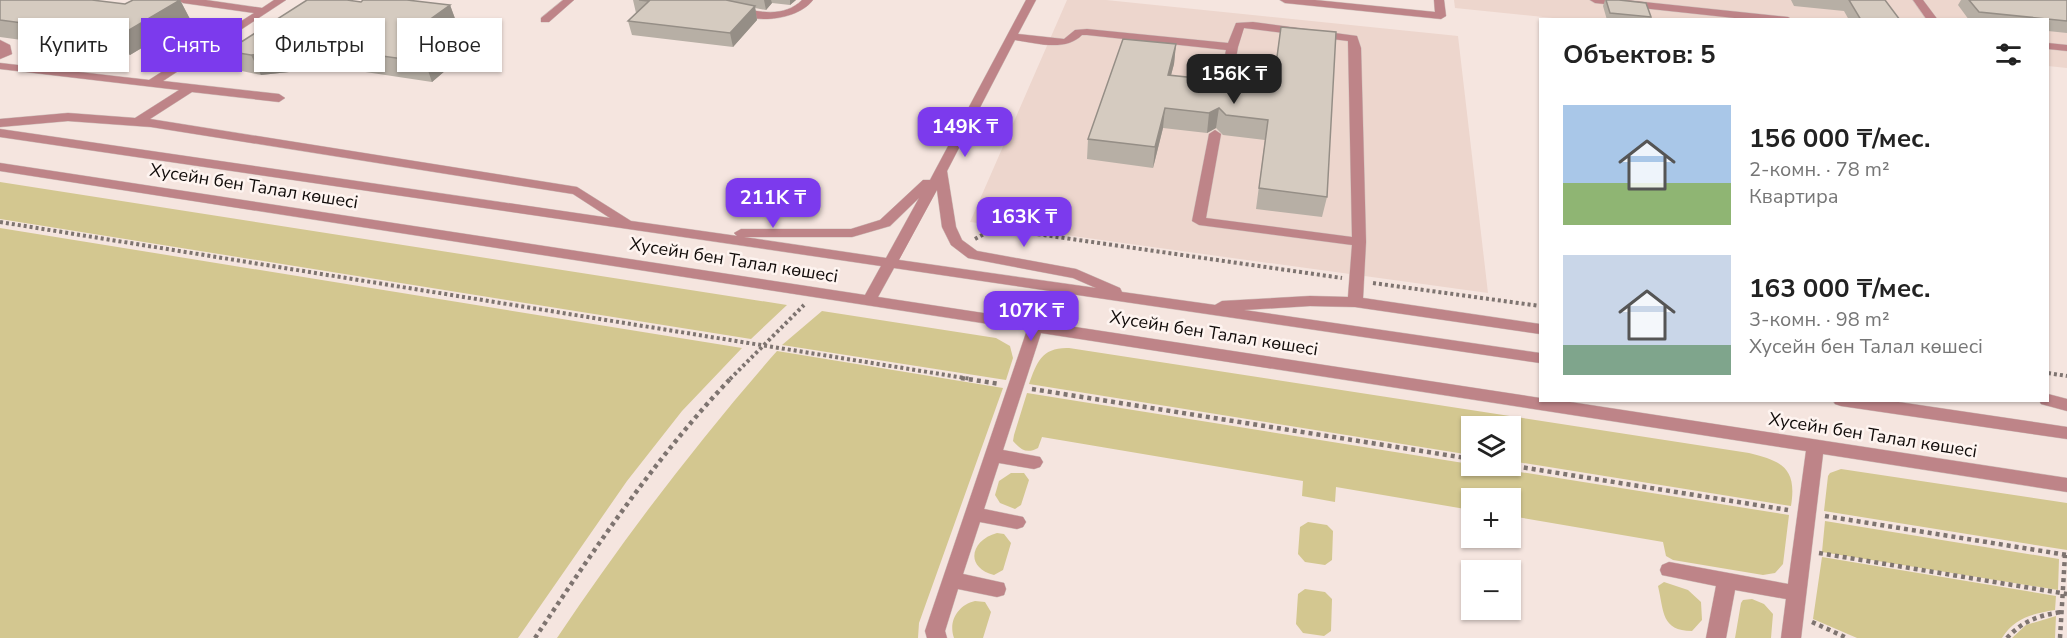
<!DOCTYPE html>
<html lang="ru">
<head>
<meta charset="utf-8">
<style>
  :root { --surface:#fff; --page:#f2f2f2; --text:#222; --muted:#767676; --accent:#7c3aed }
  body { margin:0; font-family:"Nunito Sans",sans-serif; background:var(--page); color:var(--text); height:100vh; display:flex; flex-direction:column; font-size:22px; white-space:nowrap }
  * { box-sizing:border-box; margin:0 }
  p { font-size:20px; color:var(--muted) }
  .icon { flex:none; width:33px; height:33px; fill:none; stroke:currentColor; stroke-width:2; stroke-linecap:round; stroke-linejoin:round }
  .map { position:relative; flex:1; overflow:hidden }
  .sheet { position:absolute; left:1539px; top:18px; width:510px; height:384px; display:flex; flex-direction:column; background:var(--surface); border-radius:0px; box-shadow:0 2px 4px #0004 }
  .sheet>* { flex:none }
  .top-card { position:absolute; left:18px; top:18px; width:570px; height:54px; display:flex; gap:12px }
  .controls { position:absolute; left:1461px; top:416px; display:grid; gap:12px }
  .controls a { display:grid; place-items:center; width:60px; height:60px; border-radius:0px; background:var(--surface); box-shadow:0 2px 4px #0004; font-size:30px }
  .price { position:absolute; translate:-50% -51px; padding:0 14px; border-radius:12px; background:var(--accent); color:#fff; font-size:20px; line-height:39px; filter:drop-shadow(0 2px 3px #0008) }
  .price::after { content:''; position:absolute; left:50%; top:36px; width:18px; height:14px; margin-left:-9px; background:inherit; clip-path:polygon(0 0,100% 0,50% 100%) }
  .price.selected { background:#222; color:#fff }
  ul { padding:0; list-style:none }
  li { display:flex; align-items:center; gap:18px; height:150px; padding:0 24px }
  li span { display:grid; place-items:center; flex:none; width:168px; height:120px; border-radius:0px; color:#555 }
  li>.icon { margin-inline-start:auto }
  span .icon { width:72px; height:72px; fill:#fffc; stroke-width:1 }
  li b { font-size:26px }
  h2 { display:flex; justify-content:space-between; align-items:center; height:72px; padding:0 24px; font-size:26px }
  .tag { padding:0 21px; border-radius:0px; background:var(--surface); box-shadow:0 2px 4px #0004; font-size:21px; line-height:54px }
  .tag.selected { background:var(--accent); color:#fff }
  .map>svg:first-child { display:block }
  .built { fill:#edd6cd }
  .green { fill:#d3c790 }
  .lines { fill:none; stroke-linecap:round; stroke-linejoin:round }
  .minor-casing { stroke:#d1c2bd; stroke-width:1 }
  .path-far1 { stroke:#7e7470; stroke-width:4; stroke-dasharray:3 3; stroke-linecap:butt }
  .path { stroke:#7e7470; stroke-width:4.5; stroke-dasharray:4 4; stroke-linecap:butt }
  .minor { fill:#be8488; fill-rule:evenodd }
  .wall { fill:#b7afa5 }
  .shaded-wall { fill:#958e86 }
  .building { fill:#d5cbc0; stroke:#958e86; stroke-width:1.5 }
  .labels { text-anchor:middle; stroke-width:5; stroke-linejoin:round; paint-order:stroke }
  .street-label { font-size:18px; fill:#110c0a; stroke:#fef4f0 }
</style>
</head>
<body>
<div class="map">
<svg width="2067" height="638" viewBox="0 0 2067 638">
  <rect width="100%" height="100%" fill="#f5e5df"/>
  <!-- built -->
  <path class="built" d="M1067 0H1106L1458 36 1488 293 970 222Z
    M1454 0H2067V68L2048 66V20H1572L1455 8Z"/>
  <!-- green -->
  <path class="green" d="M0 182 787 305 751 339 0 219Z
    M0 228 742 348 682 411 627 481 518 638H0Z
    M822 311 996 338 1010 346 1013 358 1006 380 782 345Z
    M1069 348 1749 453C1783 461 1797 469 1791 506L1511 461 1510 426H1472L1471 455 1029 384C1037 362 1042 347 1069 348Z
    M777 351 1003 388 919 623 918 638H557C624 538 697 442 777 351Z
    M1027 393 1789 515 1783 564 1775 573 1763 575 1673 560 1666 556 1663 542 1511 516 1510 498H1472L1471 510 1336 487 1335 502 1302 496 1303 481 1042 437 1038 448C1027 454 1021 450 1013 441L1014 435Z
    M1841 469 2067 503V550L1824 511 1828 476 1830 473Z
    M1011 473H1024L1029 480 1021 505 1015 509 1000 503 995 495 999 481Z
    M1825 521 2059 559 2058 590 1822 552Z
    M1308 522 1327 525 1333 531 1332 560 1325 565 1305 562 1298 554 1300 527Z
    M997 533 1004 534 1011 543 1003 570 994 575C964 567 971 540 997 533Z
    M1822 557 2056 596 2055 610C2033 614 2015 617 2002 638H1857L1813 619Z
    M1664 582 1688 590 1701 602 1702 620 1692 631C1661 631 1664 611 1658 586Z
    M1305 589 1325 592 1332 599 1331 631 1324 636 1303 633 1296 624 1298 594Z
    M1752 599 1764 604 1773 614 1771 638H1735L1741 603 1743 600Z
    M975 601 985 602 991 612 983 638H954C948 621 958 605 975 601Z
    M2056 616 2055 638H2012L2026 625Z"/>
  <g class="lines">
    <defs>
      <path id="minor" d="M178 0H206L262 8 274 0H286L163 81 279 94 285 98 279 102 192 92 150 119 577 187 631 221 737 236 734 233 741 229H851L880 220 923 180H930L1026 0H1036L1018 34 1064 39 1075 30 1087 29 1228 43 1236 23 1253 22 1357 36 1361 48 1366 242 1363 298 1540 324V334L1355 307 1310 306 1244 310 1540 353V363L894 268 878 297 1540 398V400H1557L2067 478V492L1823 454 1801 638H1781L1786 599 1735 590 1726 638H1706L1716 586 1662 575 1660 570 1662 565 1669 562 1788 584 1806 451 1041 333 1003 450 1040 457 1043 462 1040 467 1034 469 999 463 984 509 1023 517 1026 522 1023 527 1017 529 980 522 963 574 1004 583 1006 589 1004 595 997 597 958 589 945 631 947 638H927L925 631 1027 330 0 171V163L865 295 881 266 0 137V129L610 218 573 194 151 127 68 121 0 127V119L68 113 135 118 179 90 0 69V63L149 80 254 13 183 3ZM1244 28 1348 41 1352 237 1206 218 1221 134 1215 130 1209 134 1192 221 1199 225 1352 245 1348 297 1310 296 1222 301 1215 305 1122 292 1120 288 1076 269 977 251 962 240 956 227 947 171 1015 40C1037 43 1065 52 1082 35H1087L1226 50 1216 101 1222 105 1228 101 1238 47ZM937 190 942 227 951 245 968 258 1073 278 1096 288 899 260ZM919 198 886 258 744 237H852L890 226Z
        M563 0H574L549 22H541V18Z
        M802 0H813C797 21 751 25 731 10L736 7C759 12 784 18 802 0Z
        M1280 0H1315L1435 12 1434 0H1444L1446 16 1441 19 1285 3Z
        M1590 0H1625L1788 17 1793 20H1753L1595 3Z
        M1913 0H1923L1938 20H1927Z
        M0 40 10 45 12 54 0 59Z
        M2048 43 2067 45V51L2048 49Z
        M2048 394 2067 399V411L2041 404 2039 400H2048Z
        M1833 400H1885L2067 427V439L1841 406 1835 404Z"/>
    </defs>
    <!-- minor casing -->
    <use href="#minor" class="minor-casing"/>
    <!-- path-far1 -->
    <path class="path-far1" d="M0 222 971 379
      M975 239 995 228 1342 278
      M1373 283 1540 306
      M2048 373 2067 376
      M730 379 804 305"/>
    <!-- path -->
    <path class="path" d="M961 378 1000 384
      M1032 389 1472 459
      M1508 465 1788 510
      M1825 516 2067 555
      M1819 553 2067 594
      M1812 622 1847 638
      M535 638C595 548 656 457 731 378
      M2007 638C2022 621 2040 615 2062 612
      M2060 638 2065 555"/>
    <!-- minor -->
    <use href="#minor" class="minor"/>
  </g>
  <!-- wall -->
  <path class="wall" d="M0 0 125 4 180 0 190 19 130 55 0 37Z
    M633 0H796L790 5 772 3 766 10 755 8 757 20 733 47 632 35 628 21 636 13Z
    M1605 0H1619L1651 17 1650 20H1607L1603 6Z
    M1791 0H1885L1900 20H1849L1844 11 1794 6Z
    M1961 0H2067V33L2048 31V20H1969L1958 5Z
    M450 5 457 24 453 27 473 47 432 82 312 64 289 72 261 75 237 70 227 51Z
    M1281 27 1327 197 1322 217 1256 209 1265 140 1223 135 1216 128 1207 133 1163 128 1153 168 1087 159 1088 139 1176 44 1174 64 1171 75 1223 87H1272Z"/>
  <!-- shaded-wall -->
  <path class="shaded-wall" d="M180 0 190 19 130 55 119 36Z
    M764 0H771L772 3 766 10Z
    M790 0H796L790 5Z
    M450 5 457 24 432 42 425 23Z
    M755 6 757 20 733 47 730 33Z
    M466 28 473 47 432 82 425 62Z
    M1176 44 1174 64 1166 94 1168 75Z
    M303 45 312 64 289 72 261 75 251 55Z
    M1165 108 1163 128 1153 168 1155 147Z
    M1219 108 1216 128 1207 133 1209 113Z"/>
  <!-- building -->
  <path class="building" d="M0 0H92L125 4 133 0H180L119 36 0 20Z
    M307 0H347L361 2 363 0H407L450 5 425 23 466 28 425 62 303 45 280 52 251 55 227 51Z
    M639 0H726L755 6 730 33 628 21 649 1Z
    M1606 0H1619L1646 3 1651 17 1610 13Z
    M1849 0H1885L1900 20H1861Z
    M1969 0H2067V21L1979 12Z
    M1281 27 1336 32 1327 197 1259 188 1268 120 1226 115 1219 108 1209 113 1165 108 1155 147 1088 139 1123 39 1176 44 1168 75 1216 80 1223 87 1233 82 1273 87Z"/>
  <g class="labels">
    <!-- street labels -->
    <g class="street-label">
      <text transform="translate(254 186) rotate(9)" y="6">Хусейн бен Талал көшесі</text>
      <text transform="translate(734 260) rotate(9)" y="6">Хусейн бен Талал көшесі</text>
      <text transform="translate(1214 333) rotate(9)" y="6">Хусейн бен Талал көшесі</text>
      <text transform="translate(1873 435) rotate(9)" y="6">Хусейн бен Талал көшесі</text>
    </g>
  </g>
</svg>
<div class="controls">
<a><svg class="icon" aria-label="layers" viewBox="0 0 24 24"><path d="M12 4l9 5-9 5-9-5zM3 14l9 5 9-5"/></svg></a>
<a>+</a>
<a>−</a>
</div>
<b class="price selected" style="left:1234px;top:105px">156K ₸</b>
<b class="price" style="left:965px;top:158px">149K ₸</b>
<b class="price" style="left:773px;top:229px">211K ₸</b>
<b class="price" style="left:1024px;top:248px">163K ₸</b>
<b class="price" style="left:1031px;top:342px">107K ₸</b>
<div class="top-card">
<a class="tag">Купить</a>
<a class="tag selected">Снять</a>
<a class="tag">Фильтры</a>
<a class="tag">Новое</a>
</div>
<section class="sheet">
<h2>Объектов: 5<svg class="icon" aria-label="filters" viewBox="0 0 24 24"><path d="M4 7h16M4 17h16"/><circle cx="9" cy="7" r="2"/><circle cx="15" cy="17" r="2"/></svg></h2>
<ul>
<li><span style="background:linear-gradient(#a9c7e8 65%,#8fb573 0)"><svg class="icon" aria-label="home" viewBox="0 0 24 24"><path d="M3 11l9-7 9 7M6 9v11h12V9"/></svg></span><div><b>156 000 ₸/мес.</b><p>2-комн. · 78 m²</p><p>Квартира</p></div></li>
<li><span style="background:linear-gradient(#c9d6e8 75%,#7fa58c 0)"><svg class="icon" aria-label="home" viewBox="0 0 24 24"><path d="M3 11l9-7 9 7M6 9v11h12V9"/></svg></span><div><b>163 000 ₸/мес.</b><p>3-комн. · 98 m²</p><p>Хусейн бен Талал көшесі</p></div></li>
</ul>
</section>
</div>
</body>
</html>
